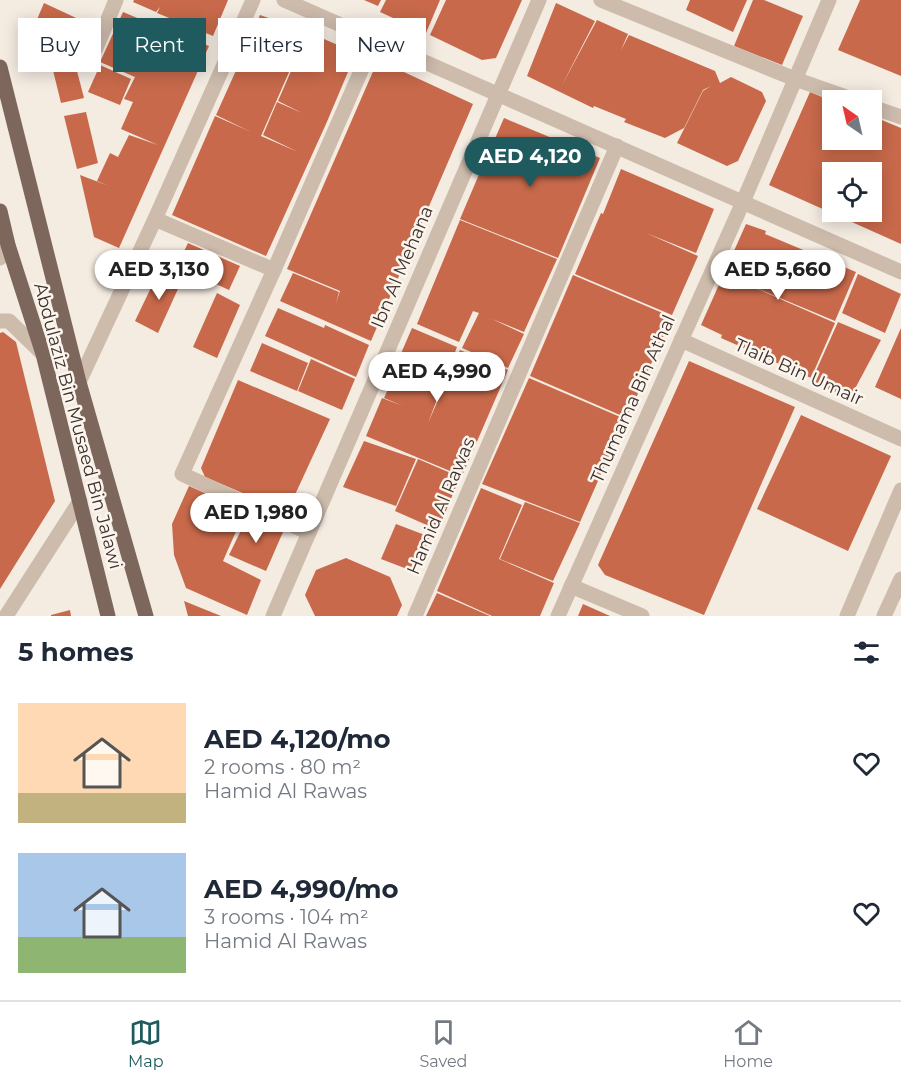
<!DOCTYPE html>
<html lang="en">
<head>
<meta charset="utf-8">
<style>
  :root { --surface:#fff; --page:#f2f2f3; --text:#1f2937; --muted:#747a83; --line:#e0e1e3; --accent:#1f5a5e }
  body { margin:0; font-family:Montserrat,sans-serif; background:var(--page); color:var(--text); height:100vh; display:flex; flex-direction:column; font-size:22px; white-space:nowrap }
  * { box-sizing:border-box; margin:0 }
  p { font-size:20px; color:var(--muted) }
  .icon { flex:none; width:33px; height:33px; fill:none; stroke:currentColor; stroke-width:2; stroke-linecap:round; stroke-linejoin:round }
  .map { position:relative; height:616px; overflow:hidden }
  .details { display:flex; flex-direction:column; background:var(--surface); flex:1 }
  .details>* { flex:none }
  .banner { position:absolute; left:18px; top:18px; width:600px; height:54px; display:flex; gap:12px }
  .needle { width:39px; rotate:326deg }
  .buttons { position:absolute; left:822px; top:90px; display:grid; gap:12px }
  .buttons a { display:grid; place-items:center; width:60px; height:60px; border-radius:0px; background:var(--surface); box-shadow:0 3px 15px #0003; font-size:30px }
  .price { position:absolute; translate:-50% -51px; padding:0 14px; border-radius:21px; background:#fff; color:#222; font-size:20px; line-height:39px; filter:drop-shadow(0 2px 3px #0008) }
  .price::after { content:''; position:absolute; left:50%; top:36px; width:18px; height:14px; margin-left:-9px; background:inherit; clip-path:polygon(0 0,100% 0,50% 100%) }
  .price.selected { background:var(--accent); color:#fff }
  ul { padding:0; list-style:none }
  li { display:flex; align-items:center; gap:18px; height:150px; padding:0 18px }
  li span { display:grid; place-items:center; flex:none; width:168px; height:120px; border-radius:0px; color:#555 }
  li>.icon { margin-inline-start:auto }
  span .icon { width:72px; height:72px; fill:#fffc; stroke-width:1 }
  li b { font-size:26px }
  h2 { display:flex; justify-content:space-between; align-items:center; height:72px; padding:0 18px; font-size:26px }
  .tag { padding:0 21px; border-radius:0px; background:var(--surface); box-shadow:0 3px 15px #0003; font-size:21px; line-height:54px }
  .tag.selected { background:var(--accent); color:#fff }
  .tabs { display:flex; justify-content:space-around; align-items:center; height:84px; border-top:2px solid var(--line); background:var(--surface); font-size:16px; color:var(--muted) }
  .tabs a { display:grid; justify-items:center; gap:3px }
  .tabs .selected { color:var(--accent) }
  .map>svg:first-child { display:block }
  .building { fill:#c8694b; fill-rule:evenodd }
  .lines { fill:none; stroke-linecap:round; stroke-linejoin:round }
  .minor { stroke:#cdbbac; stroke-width:15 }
  .tertiary { stroke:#cdbbac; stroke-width:15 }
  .primary { stroke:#7d675c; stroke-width:15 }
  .labels { text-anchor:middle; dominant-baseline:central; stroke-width:5; stroke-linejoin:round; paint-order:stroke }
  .street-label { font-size:18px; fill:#3b302b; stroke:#fbf5ee }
</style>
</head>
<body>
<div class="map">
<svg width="901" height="616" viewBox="0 0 901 616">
  <rect width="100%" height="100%" fill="#f4ebe1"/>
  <g class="building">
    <path d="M134,0H228L213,36L157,13L160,7L156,12L133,2Z"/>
    <path d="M364,0H381L378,6Z"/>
    <path d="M386,0H440L426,33L380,12Z"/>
    <path d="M446,0H522L496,58L482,60L430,35Z"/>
    <path d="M690,0H747L733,32L686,10Z"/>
    <path d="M753,0H764L803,16L782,65L734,46Z"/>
    <path d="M860,0H901V76L838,50Z"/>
    <path d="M44,3L87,23L79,44L35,24Z"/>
    <path d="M556,3L595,21L561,87L597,20L628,34L621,50L629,35L715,71L720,83L731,77L762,92L766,101L738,161L727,166L677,143L703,91L711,86L703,90L684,128L665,138L624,122L626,119L594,106L593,108L527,76Z"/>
    <path d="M123,12L166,30L156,54L168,30L209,46L119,248L94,237L80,175L109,186L97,181L110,153L118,157L129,135L158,145L121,129L133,102L124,99L135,77L100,62Z"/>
    <path d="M260,15L307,31L261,136L298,152L263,135L277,102L302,113L278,101L308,32L356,53L326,124L266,256L172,215L215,116L249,131L216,115L247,46L260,51L247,45Z"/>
    <path d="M71,48L84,98L61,103L49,54Z"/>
    <path d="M378,60L473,104L371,341L280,301L293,273L339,292L336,303L340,291L287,269Z"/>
    <path d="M100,65L131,79L120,105L88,92Z"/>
    <path d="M810,92L832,101V140H872V116L901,128V244L769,185ZM832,172H872V212H832Z"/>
    <path d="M86,112L98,163L77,169L64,116Z"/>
    <path d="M504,118L600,158L558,258L460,219L489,151L500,156L490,150Z"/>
    <path d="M621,169L714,209L696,253L646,233L698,256L672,315L575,274L601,213L603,214Z"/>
    <path d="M460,220L557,259L524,332L492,319L524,334L508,368L462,348L479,313L473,311L459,342L417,324Z"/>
    <path d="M746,224L766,231L765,234L856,272L835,321L744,283L835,323L811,378L721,338L722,335L701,325Z"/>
    <path d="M188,243L240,266L229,290L177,266Z"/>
    <path d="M160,269L182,280L158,333L135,321Z"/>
    <path d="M858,274L901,294L885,333L842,313Z"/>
    <path d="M573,275L672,317L627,418L530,376Z"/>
    <path d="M217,293L240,305L217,358L193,347Z"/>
    <path d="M278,308L324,328L325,325L369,345L356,377L265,336Z"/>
    <path d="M838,322L881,340L850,398L811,382Z"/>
    <path d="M412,328L457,347L428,423L460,350L508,370L462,476L366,436L382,398L403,406L384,398L398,367L429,380L396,365Z"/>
    <path d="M901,328V399L875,387Z"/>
    <path d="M3,332L16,342L55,501L0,589V333Z"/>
    <path d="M262,343L308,363L297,391L250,371Z"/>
    <path d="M311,359L355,379L342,410L298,391Z"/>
    <path d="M689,361L795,407L704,615L605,575L598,565Z"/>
    <path d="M529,378L625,419L580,522L482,484Z"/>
    <path d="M238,380L330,419L287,512L205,477L201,468Z"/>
    <path d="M801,415L891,456L848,551L757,509Z"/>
    <path d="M364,441L416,459L396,506L343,487Z"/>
    <path d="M418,459L460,477L438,530L395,511Z"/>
    <path d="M189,486L245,511L223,561L261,580L247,615L186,588L174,555L172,524Z"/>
    <path d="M481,488L522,505L499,559L554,583L540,616H492L437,591Z"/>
    <path d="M525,502L580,523L553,581L500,559Z"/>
    <path d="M248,516L283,532L266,571L229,555Z"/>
    <path d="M396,524L430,537L415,572L381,559Z"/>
    <path d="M346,558L390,577L402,605L397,616H315L305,595L316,570Z"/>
    <path d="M437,593L490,616H426Z"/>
    <path d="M184,601L221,616H188Z"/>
    <path d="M583,604L610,616H578Z"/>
    <path d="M70,610L71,616H51V615Z"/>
  </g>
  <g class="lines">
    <g class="minor">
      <path d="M284,0L901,272"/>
      <path d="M601,0L795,79L855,100"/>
      <path d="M96,48L116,0"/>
      <path d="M872,107L901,117"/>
      <path d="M155,219L274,270"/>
      <path d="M0,258L8,245"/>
      <path d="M0,321H9L43,354"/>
      <path d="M681,340L901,439"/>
      <path d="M79,382L155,219L253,0"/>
      <path d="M309,533L182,474L274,270L375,39"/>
      <path d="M571,586L642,616"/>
      <path d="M6,616L80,501"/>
      <path d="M273,616L539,0"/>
      <path d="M415,616L617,146"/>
      <path d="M558,616L743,202L829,0"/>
    </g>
    <g class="tertiary">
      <path d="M847,616L901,490"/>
      <path d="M884,616L901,579"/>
    </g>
    <g class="primary">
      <path d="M0,67L79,382L146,616"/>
      <path d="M0,211L8,245L43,354L108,616"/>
    </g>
  </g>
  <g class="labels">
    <g class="street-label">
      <text transform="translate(402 267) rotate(-67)">Ibn Al Mehana</text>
      <text transform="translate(799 372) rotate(24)">Tlaib Bin Umair</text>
      <text transform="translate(633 399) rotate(-66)">Thumama Bin Athal</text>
      <text transform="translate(78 426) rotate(75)">Abdulaziz Bin Musaed Bin Jalawi</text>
      <text transform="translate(441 506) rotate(-67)">Hamid Al Rawas</text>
    </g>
  </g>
</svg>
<div class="buttons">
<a><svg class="needle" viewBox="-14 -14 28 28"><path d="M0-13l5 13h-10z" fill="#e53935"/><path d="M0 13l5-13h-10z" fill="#747a83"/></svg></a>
<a><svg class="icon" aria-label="locate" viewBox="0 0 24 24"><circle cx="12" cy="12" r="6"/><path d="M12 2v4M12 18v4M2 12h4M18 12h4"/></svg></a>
</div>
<b class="price selected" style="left:530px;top:188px">AED 4,120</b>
<b class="price" style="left:159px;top:301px">AED 3,130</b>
<b class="price" style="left:778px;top:301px">AED 5,660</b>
<b class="price" style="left:437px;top:403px">AED 4,990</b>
<b class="price" style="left:256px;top:544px">AED 1,980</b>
<div class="banner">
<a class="tag">Buy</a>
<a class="tag selected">Rent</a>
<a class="tag">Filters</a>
<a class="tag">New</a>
</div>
</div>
<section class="details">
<h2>5 homes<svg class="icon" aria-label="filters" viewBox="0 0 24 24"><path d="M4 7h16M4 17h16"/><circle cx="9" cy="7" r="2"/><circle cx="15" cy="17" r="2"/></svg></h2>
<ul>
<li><span style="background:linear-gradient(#ffd9b3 75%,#c2b280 0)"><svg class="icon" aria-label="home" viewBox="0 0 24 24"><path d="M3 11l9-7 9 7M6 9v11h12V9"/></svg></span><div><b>AED 4,120/mo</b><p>2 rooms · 80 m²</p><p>Hamid Al Rawas</p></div><svg class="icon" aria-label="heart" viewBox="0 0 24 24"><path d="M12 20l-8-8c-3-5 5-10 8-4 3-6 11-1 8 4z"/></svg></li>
<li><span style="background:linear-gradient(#a9c7e8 70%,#8fb573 0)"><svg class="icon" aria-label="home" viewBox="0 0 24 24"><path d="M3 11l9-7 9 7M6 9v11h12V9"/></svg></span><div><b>AED 4,990/mo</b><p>3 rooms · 104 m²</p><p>Hamid Al Rawas</p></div><svg class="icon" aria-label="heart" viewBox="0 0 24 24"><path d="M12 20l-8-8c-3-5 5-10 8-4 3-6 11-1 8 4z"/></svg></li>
</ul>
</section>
<nav class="tabs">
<a class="selected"><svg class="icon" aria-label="map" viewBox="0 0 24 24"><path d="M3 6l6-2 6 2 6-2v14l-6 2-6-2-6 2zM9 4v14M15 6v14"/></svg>Map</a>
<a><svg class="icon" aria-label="saved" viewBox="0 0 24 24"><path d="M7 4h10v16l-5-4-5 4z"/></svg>Saved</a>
<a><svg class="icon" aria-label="home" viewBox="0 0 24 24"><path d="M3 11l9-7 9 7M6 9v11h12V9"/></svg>Home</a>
</nav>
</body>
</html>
